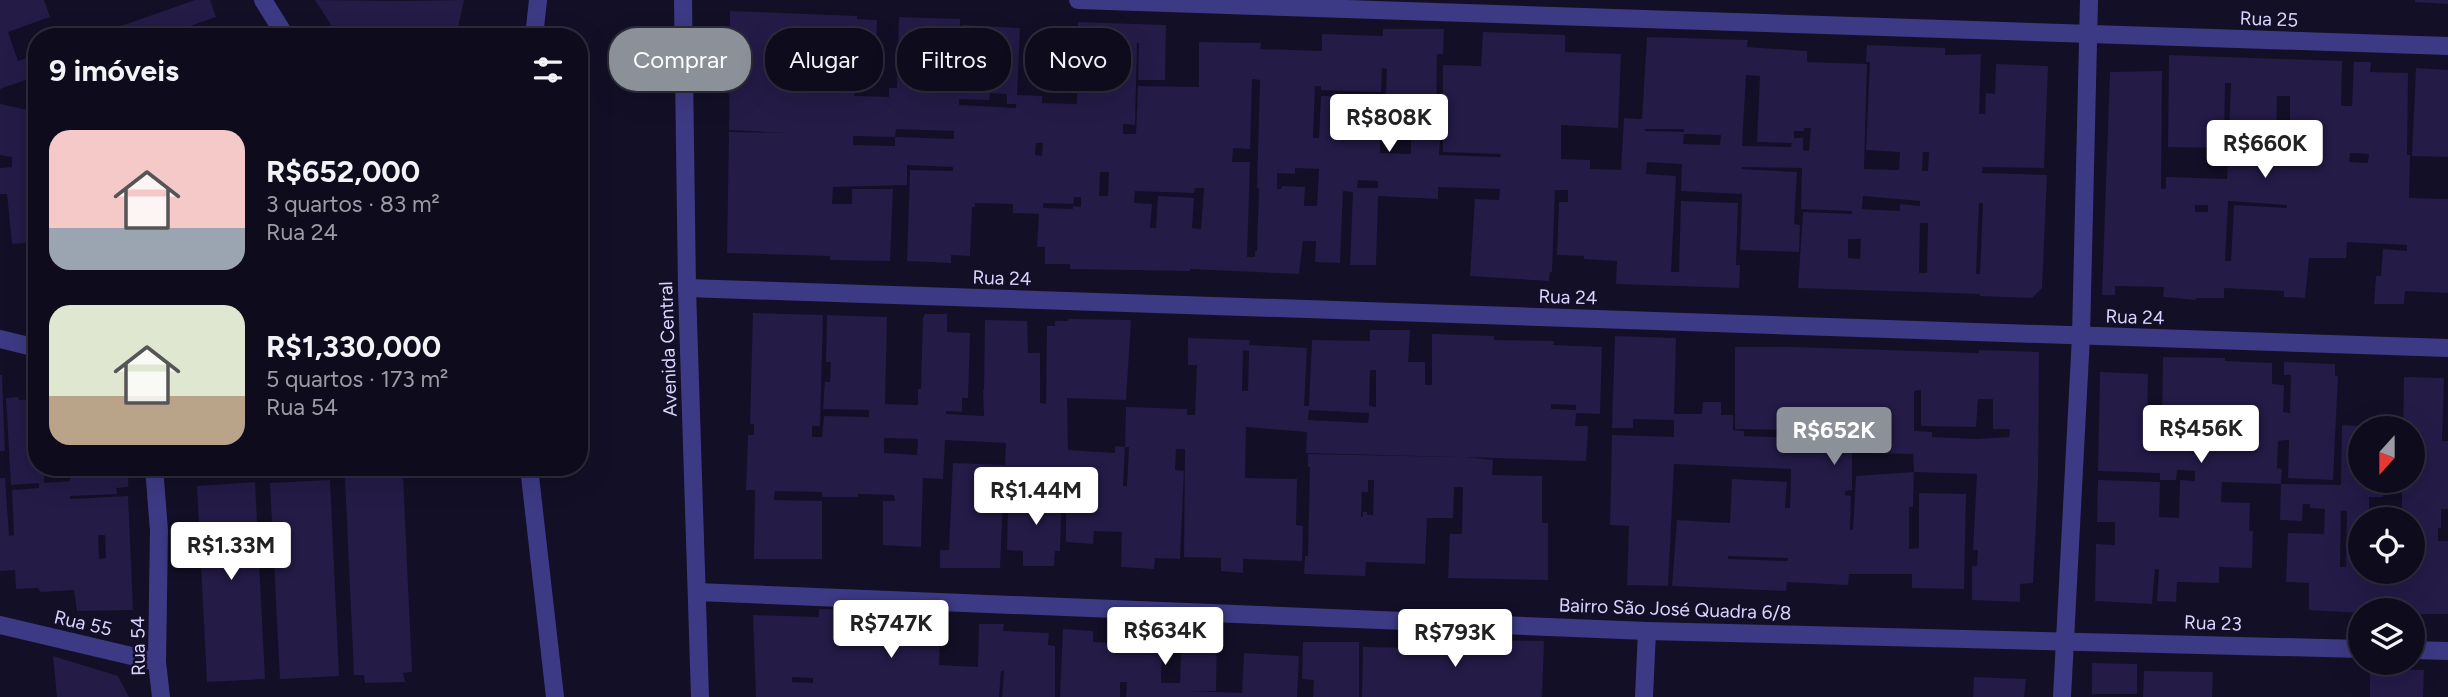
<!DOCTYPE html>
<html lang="pt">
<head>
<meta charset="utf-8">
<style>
  :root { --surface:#0e0b1c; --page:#171425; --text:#f1f3f6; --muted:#9b9ba3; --line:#2e2b3b; --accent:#8c9099 }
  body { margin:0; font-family:Figtree,sans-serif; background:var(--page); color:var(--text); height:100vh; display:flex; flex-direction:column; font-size:26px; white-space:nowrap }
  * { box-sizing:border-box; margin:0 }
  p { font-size:23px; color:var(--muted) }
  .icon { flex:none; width:38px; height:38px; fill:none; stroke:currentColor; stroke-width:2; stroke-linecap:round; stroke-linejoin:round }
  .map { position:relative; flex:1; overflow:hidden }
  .drawer { position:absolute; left:28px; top:28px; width:560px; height:448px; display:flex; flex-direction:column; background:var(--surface); border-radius:28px; box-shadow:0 7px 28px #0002,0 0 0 2px var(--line) }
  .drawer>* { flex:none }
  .hud { position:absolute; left:609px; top:28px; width:665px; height:63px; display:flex; gap:14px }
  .needle { width:46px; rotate:201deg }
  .fabs { position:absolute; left:2348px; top:416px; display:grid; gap:14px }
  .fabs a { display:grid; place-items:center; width:77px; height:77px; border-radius:50%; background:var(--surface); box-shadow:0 7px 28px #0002,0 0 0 2px var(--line); font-size:35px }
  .price { position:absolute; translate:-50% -60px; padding:0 16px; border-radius:7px; background:#fff; color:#222; font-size:23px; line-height:46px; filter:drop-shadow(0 2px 4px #0008) }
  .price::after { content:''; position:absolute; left:50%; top:42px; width:21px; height:16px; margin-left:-10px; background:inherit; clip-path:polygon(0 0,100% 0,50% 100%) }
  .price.selected { background:var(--accent); color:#fff }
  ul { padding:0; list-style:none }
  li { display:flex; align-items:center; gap:21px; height:175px; padding:0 21px }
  li span { display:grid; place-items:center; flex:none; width:196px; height:140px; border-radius:21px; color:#555 }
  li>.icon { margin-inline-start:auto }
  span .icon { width:84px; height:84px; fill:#fffc; stroke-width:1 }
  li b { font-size:30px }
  h2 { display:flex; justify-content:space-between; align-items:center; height:84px; padding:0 21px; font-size:30px }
  .tag { padding:0 24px; border-radius:28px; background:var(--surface); box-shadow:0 7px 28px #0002,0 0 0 2px var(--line); font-size:24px; line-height:63px }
  .tag.selected { background:var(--accent); color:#fff }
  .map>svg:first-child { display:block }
  .building { fill:#241b47; fill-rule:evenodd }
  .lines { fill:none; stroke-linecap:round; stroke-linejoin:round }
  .minor { stroke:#3d3a85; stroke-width:18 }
  .tertiary { stroke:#3d3a85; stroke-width:18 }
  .labels { text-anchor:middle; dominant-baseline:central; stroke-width:5; stroke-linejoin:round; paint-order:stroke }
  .street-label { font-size:19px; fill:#d9d4ff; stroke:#130f26 }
</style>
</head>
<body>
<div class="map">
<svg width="2448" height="697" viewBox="0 0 2448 697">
  <rect width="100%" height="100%" fill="#130f26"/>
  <g class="building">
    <path d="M0,0H44L50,17L8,32L18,61L37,55V76L0,89Z"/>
    <path d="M195,0H210L216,17L170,33L172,37H90Z"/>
    <path d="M315,0L403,1L464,0L456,37H396L395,32L333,28Z"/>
    <path d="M2415,0H2448V4L2415,2Z"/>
    <path d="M730,11L857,16V19L877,20L876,80L835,78V84L855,85L854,96L889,97V88H897L899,17L960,19V29L962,30L963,25L1020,28L1017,95L1042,96V103L1077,104L1078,22L1166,25L1165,80H1138L1139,43H1137L1135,125L1123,124V134H1136L1138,86L1199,87V42L1261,43L1260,49L1322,51V34L1383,36V29H1444L1443,54H1437L1436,137H1440L1439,155L1500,157L1501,154L1443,152V65L1481,66L1483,32L1565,35V52L1621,54L1618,128L1561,125V159L1590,160V169L1621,170L1624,118L1642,119L1647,37L1748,40L1747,47L1807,51V62L1867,64L1864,169L1899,170L1900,152L1866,150L1870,62H1866L1867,45L1945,48V55L1981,54L1979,114H1985L1986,93L1995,94L1996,64L2048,66L2044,168L1983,167L1982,173L2047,175L2042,288L2032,298L1980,296V294L1798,288L1803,212L1852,214V211L1801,209L1802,168L1742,167V169L1797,172L1794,224L1800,225L1799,252L1740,250L1742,194L1681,191L1682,164L1647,162L1646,174L1676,176L1671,272H1679L1681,201L1738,203L1736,265H1740L1739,288L1616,284L1617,261L1584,259V256L1557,255L1559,202H1568V190H1555L1552,272H1550L1549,281L1470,276L1475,199L1499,200L1500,189L1438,187V199L1378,196L1376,265H1350L1353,192L1343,191L1340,263L1315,262L1316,241H1303L1299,274L1190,269V271L1070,269V264H1045V247H1037L1039,214L1013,213V204L975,203V207H972L970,256L951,255V263L907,261L910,170L953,171V167L907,165V185L833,187L832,204H852V189H893L890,261L830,260V256L727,253L729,132L788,133L729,130ZM1382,68L1387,69L1384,137L1411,138V154L1380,153L1381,97L1321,96L1319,138H1313L1315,86H1321V90L1381,92ZM1746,75L1760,76L1757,142L1792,143L1791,147L1742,146ZM1252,79L1260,80L1257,188H1259L1257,251H1255V257H1247L1250,162H1232L1233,148L1250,149ZM990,93L1007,94V104H1016V108L959,105V99L989,100ZM1804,128H1811L1809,151L1803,150V138H1794V131H1804ZM896,129L954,131V139L895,137ZM1645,129H1684V132L1645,131ZM1684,134L1721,135L1720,145L1683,144ZM853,136L895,137V146L853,145ZM1036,143H1043L1042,156L1035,155ZM1923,152H1929L1928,171H1922ZM1295,168L1319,169L1317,206H1304L1305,187L1282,186V189H1277V173L1295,174ZM1100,172H1109L1108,196H1099ZM1358,180L1378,181V188H1357ZM1195,188H1204L1201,229L1192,228L1194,198L1158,196L1156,228H1150L1152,204L1134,203L1135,191L1194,193ZM1863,196L1920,201V206L1900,204V211L1862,209ZM1074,197H1081V207L1073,206V209L1043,208V203L1073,204ZM1979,203H1983L1980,274H1976ZM1920,223H1928L1927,273H1919ZM1848,239H1861L1860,259L1848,258Z"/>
    <path d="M221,28L224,36L232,33L233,37H197Z"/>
    <path d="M2169,55L2342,61L2341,106H2352L2354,62H2371L2370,72L2408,73L2407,155H2410L2409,198L2448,199V293L2405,291L2404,304H2374L2376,276H2381L2383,249L2407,251V245L2347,242L2346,258H2309L2305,298L2284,297V291L2224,288V298H2196V300L2163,297L2164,287L2115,286V295H2102L2110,72L2162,71L2161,189H2166V177L2227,179L2231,83H2225L2224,148L2168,147ZM2277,96H2290V166L2257,164V148L2276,149ZM2350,153L2369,154L2368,163L2349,162ZM2228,201L2287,205V208L2234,205L2231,261H2225ZM2195,205H2208V212H2195Z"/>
    <path d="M2416,68L2448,70V157L2412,156Z"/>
    <path d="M0,104L37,112V242L12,244L7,194H0V168L12,167V157L0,155Z"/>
    <path d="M753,313L823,315L820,426H812V437H822L824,416L869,417V410L823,409L825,382H830L831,362H826L827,315L887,317L885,404L918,405V389H921L923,318L925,314H947V332L970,333L968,398H962V412L946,411V414L984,416L983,389L984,390L985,320L1027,321L1028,353H1040V403L1046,404L1047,326H1055V321H1068L1069,319L1131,320L1126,400L1067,398L1068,450L1115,453V446L1125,447L1126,407L1187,409V415H1195L1197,365H1188V338L1250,340L1249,345L1307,348L1304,406H1309L1312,340L1370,341V330H1410L1408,362H1425V385H1432V334L1494,336V340L1554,341L1553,345L1602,347L1600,414L1576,413L1575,426H1588L1586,461L1466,457L1493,460L1492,475L1542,476V523H1548V580L1448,578L1450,534H1462L1463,487H1454L1453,518H1427L1425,564L1366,562L1365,576L1304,574L1305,556H1308L1310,467H1308V454L1455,457L1306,453L1307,432L1246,427L1245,478L1297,479L1296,525L1303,526L1302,561L1243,559V573L1221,571V558L1184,557L1185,449H1176L1175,470L1184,471L1180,559L1155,558L1154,569L1121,567L1122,532L1094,531L1093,544L1066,542V508L1092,509V506L1067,505V481L1004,479L1000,568H940V550H949L953,463L1005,465L1006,443L945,440L943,479L923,478L921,547L883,545V501H895L894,495L858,494V497H822V492L775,491L774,500L822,501V559H754L755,490H746L748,435H754V424H750ZM1243,350L1249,351L1248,391H1242ZM1370,370H1376V407L1369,406ZM1551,404L1576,405V410L1551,409ZM1309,410L1369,413L1368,423L1308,420ZM884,438L918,439L917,455L884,453ZM1125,447H1129L1127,486H1123ZM1368,480H1374L1373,515H1367V512H1363V517H1361L1362,490L1363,492H1368Z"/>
    <path d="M1615,336L1676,338L1674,414H1702L1703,402H1721V415H1733V430L1744,431V436L1792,438V444H1804V439L1792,438L1793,430L1735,429V347H1795L1979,353V350L2039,352L2038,478L2033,583L2020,584V602L1972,600V566H1977L1978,550H1973L1977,474L1914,472L1913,454L1852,453V490L1845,491V495L1851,496L1850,530H1853L1856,476L1914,472L1913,507H1909V549L1919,548V493L1966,494L1964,589L1912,588V574H1849L1848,585L1787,582L1786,591L1672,586L1677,520L1730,523L1732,479L1787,482L1785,508H1790L1791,469L1674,464L1668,586L1627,585L1629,526L1610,525L1612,435L1674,437V420L1633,419V428H1612ZM1921,390V426L1976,427L1978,399H1993V429H2010L2009,437L1976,439L1932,437V432L1914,431V391ZM1728,556L1788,558L1787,561L1728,559Z"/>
    <path d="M2163,357L2225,358V361L2272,363V384L2284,385L2283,412L2290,413L2291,375H2284V362L2335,364V376H2338L2333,480L2288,478L2289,440L2278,441L2277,468L2282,469L2281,484L2222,482L2221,502L2250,503L2249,531H2253L2252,568L2219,567V583L2177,582L2176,602L2157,601L2159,570L2155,569L2152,604L2095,601L2096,544L2115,545V522H2097L2098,480L2160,482L2159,517L2179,518L2180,480L2195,481V471L2177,470L2176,480H2160V473L2098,471L2100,372L2148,374L2147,416L2162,417Z"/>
    <path d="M0,375H2L5,451H0Z"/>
    <path d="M2404,377L2444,378L2442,441H2448V509H2441V528H2438V541H2448V614H2413V611H2361V613L2309,610V583L2286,582L2288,533L2324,534L2325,509L2310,508V504H2303L2302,521L2280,520L2281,484L2341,485L2342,425L2373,427V429H2361V481H2413V429H2403ZM2383,487L2402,488V513H2394V520H2413V572H2361V520H2369V497H2383ZM2341,511H2347L2346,567H2340Z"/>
    <path d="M18,397L19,400L37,399V467H44V483L70,481L69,467H129L128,487L116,488L117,494L70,496V499L128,496L133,610L77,611L74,590L41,592L38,588L16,589L15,570L0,571V478H5L9,536L14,535L12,490L39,488V483L11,485L6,398ZM98,535H105L106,558L99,559Z"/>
    <path d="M403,476L412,672L403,673L405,682L365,683L364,675H354L345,478Z"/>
    <path d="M330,480L339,676L280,679L270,483Z"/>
    <path d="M255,482L265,679L207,682L197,486Z"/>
    <path d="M1019,491L1062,492L1060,551H1055L1054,566H1023V551L1007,550L1008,507H1019Z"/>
    <path d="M819,609L879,610L878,632L940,634L939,665L978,667L979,624H1004L1003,631L1049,633L1048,645L1055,646V697H1002L1004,671H1001L999,697H756L753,615L819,617ZM792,677L813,678V683L792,682Z"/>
    <path d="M1121,627L1162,629L1161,683H1180L1182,629L1217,631L1216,691H1190L1242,693L1244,653L1299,656L1297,697H1126L1127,682H1120V697H1060L1063,629L1093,631V642L1121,643Z"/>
    <path d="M1424,635L1484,637L1485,640L1544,641L1542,697H1362L1363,647L1424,648Z"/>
    <path d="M1303,642H1359V697H1313L1314,680L1302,679Z"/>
    <path d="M53,656L118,676L129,697H57Z"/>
    <path d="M2092,663L2137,664V694H2092Z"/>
    <path d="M2370,669L2424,670L2423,697H2370Z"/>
    <path d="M2144,671L2213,672L2212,697H2143Z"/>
    <path d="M1974,677L2026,679L2024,697H1973Z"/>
  </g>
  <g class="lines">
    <g class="minor">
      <path d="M263,0L286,37"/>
      <path d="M1078,0L2448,46"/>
      <path d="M687,288L2448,348"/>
      <path d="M0,339L37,348"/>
      <path d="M154,467L159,531L157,662L161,697"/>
      <path d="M697,592L1647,631L2361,649"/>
      <path d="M0,625L157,662"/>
      <path d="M2413,650L2448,651"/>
      <path d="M1644,697L1647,631"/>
      <path d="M2062,697L2081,336L2089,0"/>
    </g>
    <g class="tertiary">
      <path d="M683,0L687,288L700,697"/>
      <path d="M534,37L538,0"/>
      <path d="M529,467L555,697"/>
    </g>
  </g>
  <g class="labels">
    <g class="street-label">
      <text transform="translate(2269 19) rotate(2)">Rua 25</text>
      <text transform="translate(1002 278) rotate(2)">Rua 24</text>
      <text transform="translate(1568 297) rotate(2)">Rua 24</text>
      <text transform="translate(2135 317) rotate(2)">Rua 24</text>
      <text transform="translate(668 349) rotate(-92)">Avenida Central</text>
      <text transform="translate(1675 609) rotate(2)">Bairro São José Quadra 6/8</text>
      <text transform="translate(83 623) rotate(13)">Rua 55</text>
      <text transform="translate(2213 623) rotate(2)">Rua 23</text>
      <text transform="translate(138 646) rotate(-91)">Rua 54</text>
    </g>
  </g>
</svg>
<div class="fabs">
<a><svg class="needle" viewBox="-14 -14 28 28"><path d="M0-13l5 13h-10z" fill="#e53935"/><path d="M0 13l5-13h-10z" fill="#9b9ba3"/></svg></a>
<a><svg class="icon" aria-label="locate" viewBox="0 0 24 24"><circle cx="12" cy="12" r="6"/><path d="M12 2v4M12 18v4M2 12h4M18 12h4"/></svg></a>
<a><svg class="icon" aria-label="layers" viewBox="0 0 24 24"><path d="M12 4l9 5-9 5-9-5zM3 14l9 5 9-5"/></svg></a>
</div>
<b class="price" style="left:1389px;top:154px">R$808K</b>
<b class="price" style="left:2265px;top:180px">R$660K</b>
<b class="price" style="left:2201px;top:465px">R$456K</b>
<b class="price selected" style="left:1834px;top:467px">R$652K</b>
<b class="price" style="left:1036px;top:527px">R$1.44M</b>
<b class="price" style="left:231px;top:582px">R$1.33M</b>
<b class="price" style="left:891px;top:660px">R$747K</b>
<b class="price" style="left:1165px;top:667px">R$634K</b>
<b class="price" style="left:1455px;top:669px">R$793K</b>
<div class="hud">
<a class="tag selected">Comprar</a>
<a class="tag">Alugar</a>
<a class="tag">Filtros</a>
<a class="tag">Novo</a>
</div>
<section class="drawer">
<h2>9 imóveis<svg class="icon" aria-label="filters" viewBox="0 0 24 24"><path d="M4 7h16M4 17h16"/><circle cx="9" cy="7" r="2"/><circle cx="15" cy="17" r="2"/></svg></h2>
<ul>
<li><span style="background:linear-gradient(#f6c9c9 70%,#9aa5b1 0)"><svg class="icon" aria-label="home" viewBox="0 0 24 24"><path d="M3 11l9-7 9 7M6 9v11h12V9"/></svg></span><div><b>R$652,000</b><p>3 quartos · 83 m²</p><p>Rua 24</p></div></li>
<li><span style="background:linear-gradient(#dfe7d0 65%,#b9a48a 0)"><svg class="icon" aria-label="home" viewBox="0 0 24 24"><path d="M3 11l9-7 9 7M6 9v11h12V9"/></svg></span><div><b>R$1,330,000</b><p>5 quartos · 173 m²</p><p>Rua 54</p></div></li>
</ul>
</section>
</div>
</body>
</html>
